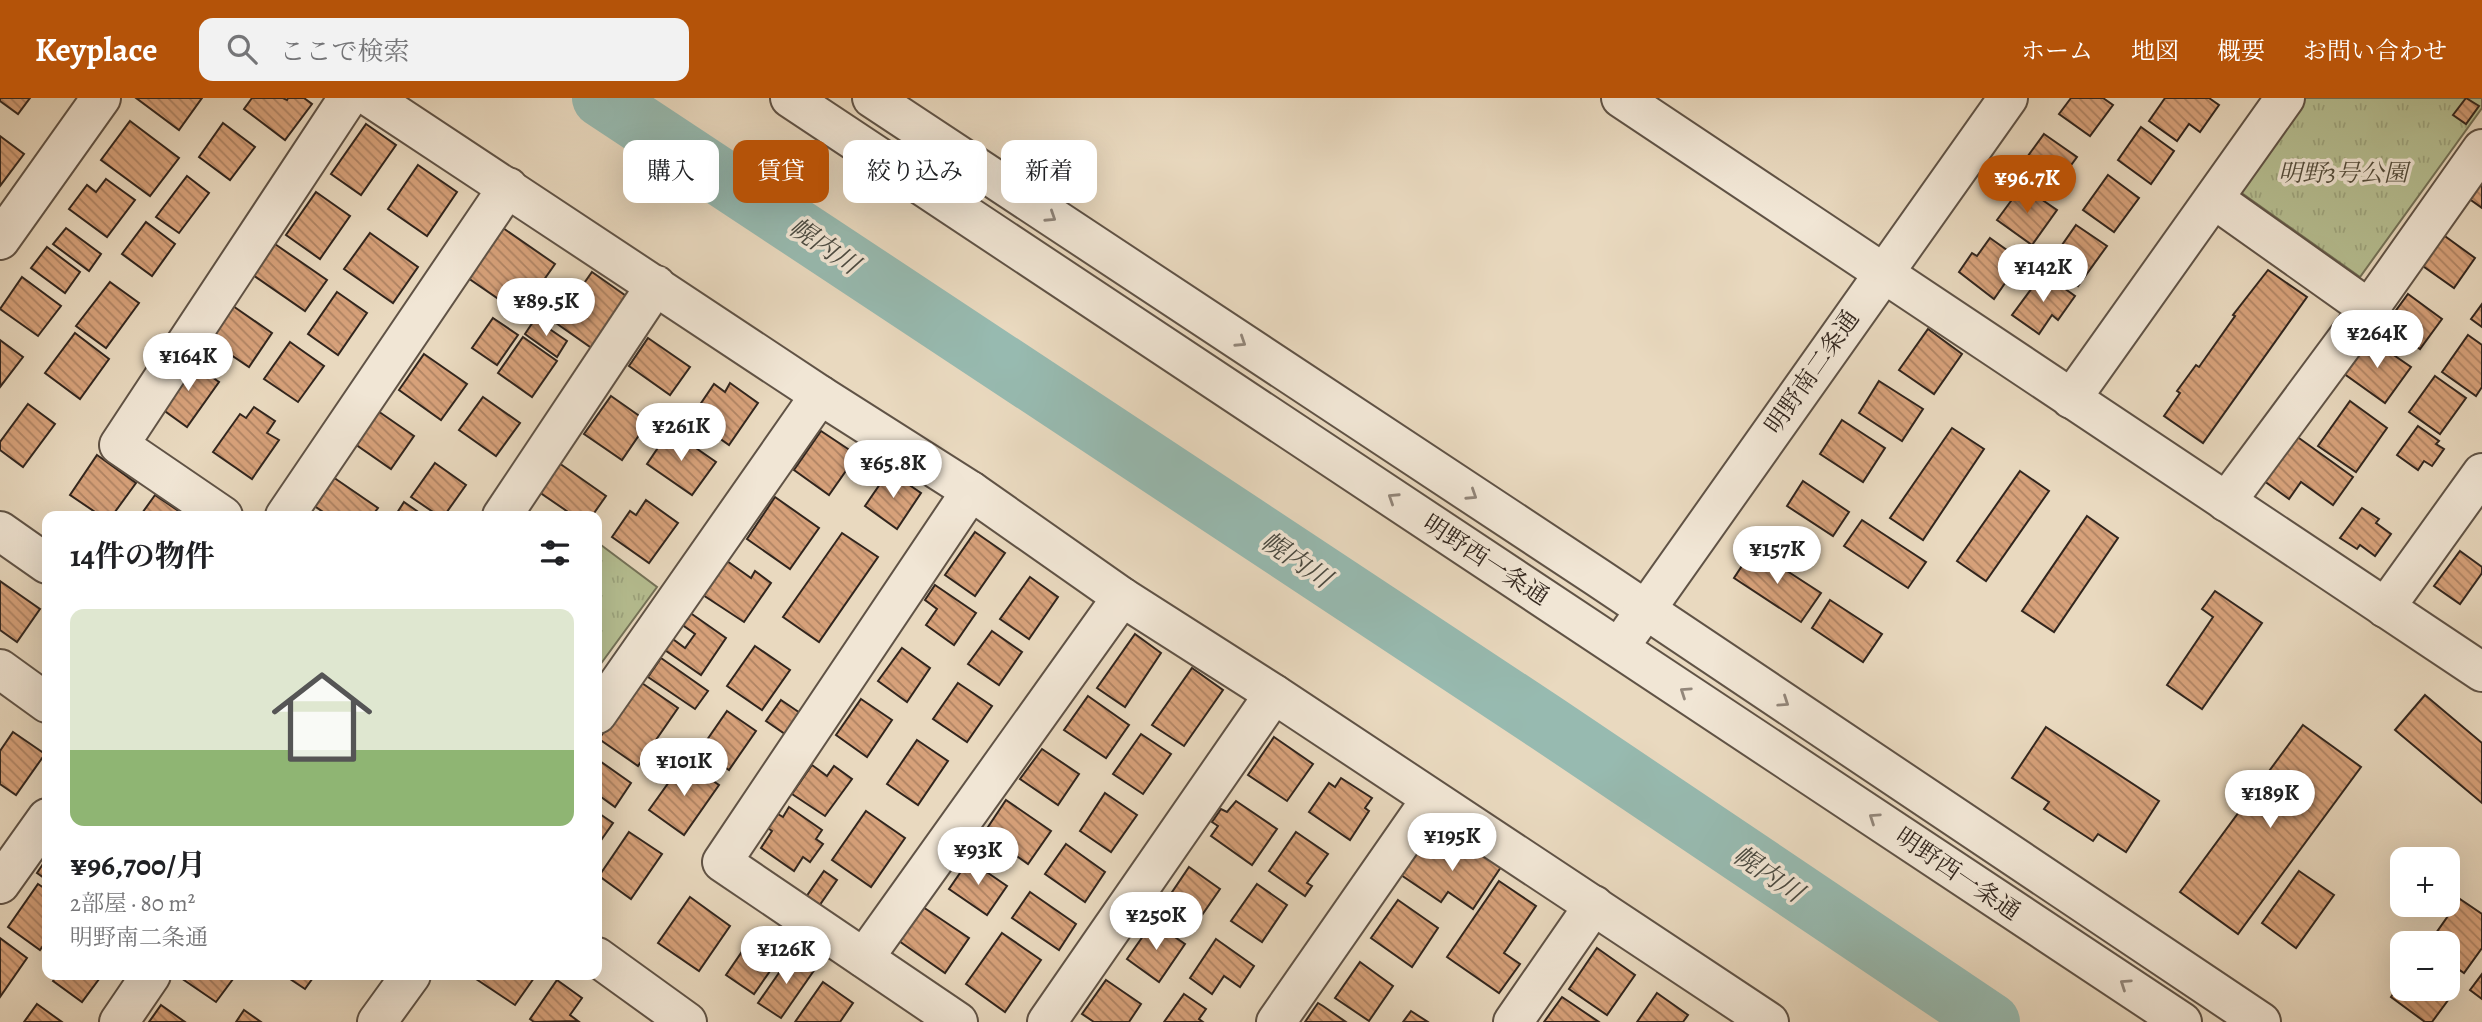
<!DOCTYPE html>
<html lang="ja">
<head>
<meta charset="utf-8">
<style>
  :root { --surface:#fff; --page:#f2f2f2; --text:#202124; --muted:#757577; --line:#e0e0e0; --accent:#b45309 }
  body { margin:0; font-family:Alegreya,"Noto Serif JP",serif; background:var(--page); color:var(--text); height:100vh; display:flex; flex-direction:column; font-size:26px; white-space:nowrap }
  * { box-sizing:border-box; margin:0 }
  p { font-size:23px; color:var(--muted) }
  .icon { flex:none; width:38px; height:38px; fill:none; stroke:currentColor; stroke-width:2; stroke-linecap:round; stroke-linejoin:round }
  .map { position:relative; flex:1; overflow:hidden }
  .sheet { position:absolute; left:42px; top:413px; width:560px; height:469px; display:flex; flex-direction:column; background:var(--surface); border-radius:14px; box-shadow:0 7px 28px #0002 }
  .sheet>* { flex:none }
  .guide { position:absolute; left:623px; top:42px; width:665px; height:63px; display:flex; gap:14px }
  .tools { position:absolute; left:2390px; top:749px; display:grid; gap:14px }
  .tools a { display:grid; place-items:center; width:70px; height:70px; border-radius:14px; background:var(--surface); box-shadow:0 7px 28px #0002; font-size:35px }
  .price { position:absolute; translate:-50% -60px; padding:0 16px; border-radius:24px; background:#fff; color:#222; font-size:23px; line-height:46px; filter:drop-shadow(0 2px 4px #0008) }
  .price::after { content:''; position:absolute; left:50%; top:42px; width:21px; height:16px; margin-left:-10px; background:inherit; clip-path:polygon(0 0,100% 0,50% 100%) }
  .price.on { background:var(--accent); color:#fff }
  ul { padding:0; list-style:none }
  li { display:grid; align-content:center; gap:14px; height:371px; padding:0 28px }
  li+li { border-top:2px solid var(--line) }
  li span { display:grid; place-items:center; height:217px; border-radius:14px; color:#555 }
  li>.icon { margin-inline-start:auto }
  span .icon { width:126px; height:126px; fill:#fffc; stroke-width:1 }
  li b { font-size:30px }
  h2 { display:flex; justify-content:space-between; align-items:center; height:84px; padding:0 28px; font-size:30px }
  .chip { padding:0 24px; border-radius:14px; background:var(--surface); box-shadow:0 7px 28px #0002; font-size:24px; line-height:63px }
  .chip.on { background:var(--accent); color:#fff }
  header { display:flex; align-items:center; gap:42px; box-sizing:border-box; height:98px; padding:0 35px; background:var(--accent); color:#fff }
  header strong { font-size:33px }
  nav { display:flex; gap:38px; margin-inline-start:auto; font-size:24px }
  .search { width:490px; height:63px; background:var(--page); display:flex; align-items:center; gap:18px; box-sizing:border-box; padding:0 24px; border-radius:14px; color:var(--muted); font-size:26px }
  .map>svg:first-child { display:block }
  .park { fill:url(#park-tufts); stroke:#747258; stroke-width:2 }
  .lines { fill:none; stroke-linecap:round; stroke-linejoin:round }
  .river { stroke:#97bab0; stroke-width:58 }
  .building { fill:url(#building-back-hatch); stroke:#32261e; stroke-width:2 }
  .minor-casing { stroke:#605346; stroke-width:42 }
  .minor { stroke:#f1e6d5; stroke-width:38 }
  .oneway { stroke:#92867a }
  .labels { text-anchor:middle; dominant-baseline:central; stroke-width:7; stroke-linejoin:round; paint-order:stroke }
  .park-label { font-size:24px; font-style:italic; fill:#534c3b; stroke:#f1e6d5 }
  .street-label { font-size:24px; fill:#32261e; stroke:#f1e6d5 }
  .water-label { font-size:26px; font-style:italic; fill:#4b4b42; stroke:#f1e6d5 }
</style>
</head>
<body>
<header>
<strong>Keyplace</strong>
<div class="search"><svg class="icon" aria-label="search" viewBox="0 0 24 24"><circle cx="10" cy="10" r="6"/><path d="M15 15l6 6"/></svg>ここで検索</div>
<nav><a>ホーム</a><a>地図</a><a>概要</a><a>お問い合わせ</a></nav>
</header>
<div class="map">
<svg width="2482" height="924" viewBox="0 0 2482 924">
  <defs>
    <pattern id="park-tufts" width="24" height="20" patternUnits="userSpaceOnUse" patternTransform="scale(1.75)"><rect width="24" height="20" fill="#b6bf92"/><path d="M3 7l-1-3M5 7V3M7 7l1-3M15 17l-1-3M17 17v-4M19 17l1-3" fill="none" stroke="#9da47d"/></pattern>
    <pattern id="building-back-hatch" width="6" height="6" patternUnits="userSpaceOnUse" patternTransform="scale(1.75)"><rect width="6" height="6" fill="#d7a17a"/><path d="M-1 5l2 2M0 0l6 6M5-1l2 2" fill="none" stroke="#af8363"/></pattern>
  </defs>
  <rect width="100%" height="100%" fill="#e9d9bf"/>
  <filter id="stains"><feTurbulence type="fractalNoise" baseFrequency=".00286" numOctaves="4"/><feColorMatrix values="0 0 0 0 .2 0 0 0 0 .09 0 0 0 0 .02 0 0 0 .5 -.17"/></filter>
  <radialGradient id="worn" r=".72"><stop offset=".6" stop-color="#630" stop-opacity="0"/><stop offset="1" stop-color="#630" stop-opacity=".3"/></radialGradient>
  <g class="park">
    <path d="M2302,0H2482V10L2360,179L2236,91Z"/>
    <path d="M597,444L657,489L597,571Z"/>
  </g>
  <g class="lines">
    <path class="river" d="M601,0L1548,626L1991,924"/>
  </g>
  <g class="building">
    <path d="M0,0H30L18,16L0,3Z"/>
    <path d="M136,0H202L179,32Z"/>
    <path d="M252,0H283L287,2L288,0H304L312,6L285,42L244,11Z"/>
    <path d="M2071,0H2103L2113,7L2090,38L2059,16Z"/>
    <path d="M2165,0H2209L2219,7L2200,34L2189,26L2177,43L2149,23Z"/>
    <path d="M2466,0L2479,8L2466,26L2453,17Z"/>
    <path d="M130,23L179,60L150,98L101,62Z"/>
    <path d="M223,25L255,49L230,82L199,59Z"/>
    <path d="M366,26L396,47L361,97L331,76Z"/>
    <path d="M2141,29L2174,53L2151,86L2118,62Z"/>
    <path d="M2044,36L2077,59L2055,89L2022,66Z"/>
    <path d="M0,38L24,56L0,88Z"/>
    <path d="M418,67L457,94L427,138L388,111Z"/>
    <path d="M2108,77L2139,100L2114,134L2083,112Z"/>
    <path d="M187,78L209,95L179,135L156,119Z"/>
    <path d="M2482,80V110L2468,100Z"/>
    <path d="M106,81L135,102L107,139L69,111L87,87L96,94Z"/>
    <path d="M2022,88L2057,112L2032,147L1997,122Z"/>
    <path d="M316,94L350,118L320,161L286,137Z"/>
    <path d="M146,124L175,146L152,178L122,156Z"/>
    <path d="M2076,127L2107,148L2078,188L2048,167Z"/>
    <path d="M66,130L101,156L89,173L53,146Z"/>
    <path d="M503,130L555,166L520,216L468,180Z"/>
    <path d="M370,135L418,169L393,205L344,171Z"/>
    <path d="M2442,136L2475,160L2454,190L2420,166Z"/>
    <path d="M1990,140L2021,162L1994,201L1959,174L1972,155L1977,158Z"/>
    <path d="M272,144L327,182L305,213L250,175Z"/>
    <path d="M47,149L80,174L65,195L31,170Z"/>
    <path d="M2268,172L2307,199L2203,345L2164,318L2180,295L2177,293L2196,267L2199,269L2235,218L2233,217Z"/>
    <path d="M592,174L629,200L593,251L556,225Z"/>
    <path d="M2043,175L2075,198L2058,222L2052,217L2039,236L2012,217Z"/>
    <path d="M22,179L61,208L38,238L0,211Z"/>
    <path d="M110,184L139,205L106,250L76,228Z"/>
    <path d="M337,194L367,215L338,257L308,236Z"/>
    <path d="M2408,196L2442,221L2420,251L2386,226Z"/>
    <path d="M2482,206V229L2471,221Z"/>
    <path d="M233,208L272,235L249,269L209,242Z"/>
    <path d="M493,220L518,237L497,267L472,250Z"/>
    <path d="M535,221L567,243L557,259L525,236Z"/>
    <path d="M1928,231L1962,256L1934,296L1899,272Z"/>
    <path d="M75,235L109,261L80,301L45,275Z"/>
    <path d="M2468,237L2482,247V289L2476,298L2442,274Z"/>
    <path d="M523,239L557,263L532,299L498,275Z"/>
    <path d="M648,240L690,269L670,297L629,268Z"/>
    <path d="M2369,240L2411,269L2385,305L2343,275Z"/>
    <path d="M0,242L23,259L0,289Z"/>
    <path d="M290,244L324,268L298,304L264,281Z"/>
    <path d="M424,256L467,286L441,322L399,292Z"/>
    <path d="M185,260L219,284L187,329L159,309Z"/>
    <path d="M2435,278L2466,300L2440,336L2409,314Z"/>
    <path d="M1879,283L1923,311L1902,343L1859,315Z"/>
    <path d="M730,285L758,305L729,347L691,320L714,286L725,294Z"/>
    <path d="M611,298L648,324L622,362L584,336Z"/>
    <path d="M483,299L520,325L496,358L459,332Z"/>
    <path d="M2350,303L2387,330L2356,374L2318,348Z"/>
    <path d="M28,306L55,326L23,369L0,352V344Z"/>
    <path d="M254,309L275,323L267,335L279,342L252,381L213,354L240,316L246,320Z"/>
    <path d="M375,311L414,338L391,371L352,344Z"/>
    <path d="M1842,322L1885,350L1863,384L1820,356Z"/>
    <path d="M2418,328L2439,343L2436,346L2444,351L2432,368L2424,363L2418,372L2397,357Z"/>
    <path d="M1952,330L1984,351L1923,442L1890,420Z"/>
    <path d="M670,332L716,364L692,397L647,366Z"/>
    <path d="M821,333L857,357L829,397L794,372Z"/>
    <path d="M2292,335L2353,379L2333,407L2301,384L2289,401L2260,380Z"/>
    <path d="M97,357L136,385L112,418H101L70,397Z"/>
    <path d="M435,365L466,387L444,418H439L411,399Z"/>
    <path d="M559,365L606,398L592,418H574L539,394Z"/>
    <path d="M889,373L921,395L897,431L865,408Z"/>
    <path d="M2020,373L2049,393L1986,483L1957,463Z"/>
    <path d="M330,377L378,410L372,418H329L310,405Z"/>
    <path d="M1803,383L1849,414L1833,438L1787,408Z"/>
    <path d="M155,397L186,418H140Z"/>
    <path d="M775,399L819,430L790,471L747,441Z"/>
    <path d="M646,402L678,425L649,465L612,439L630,413L636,417Z"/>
    <path d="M404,404L424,418H395Z"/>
    <path d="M2362,410L2379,421L2376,425L2391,436L2375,458L2360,447L2357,451L2340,440Z"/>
    <path d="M2087,418L2118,440L2054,534L2022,513Z"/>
    <path d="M1862,422L1926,464L1908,490L1844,448Z"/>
    <path d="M975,434L1005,455L975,498L945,477Z"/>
    <path d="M842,435L878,459L819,544L783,519Z"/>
    <path d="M1753,451L1821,495L1801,524L1734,480Z"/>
    <path d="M2460,453L2482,469V475L2460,506L2434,488Z"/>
    <path d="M727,463L751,480L755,473L771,485L744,524L703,497Z"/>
    <path d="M1030,479L1058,499L1029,541L1000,521Z"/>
    <path d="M0,483L40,511L17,544L0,532Z"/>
    <path d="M935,487L976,515L954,547L926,527L937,511L925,502Z"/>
    <path d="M2215,493L2262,525L2202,611L2167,587L2213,519L2202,511Z"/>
    <path d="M1830,502L1882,536L1863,564L1812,530Z"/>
    <path d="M689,514L726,540L701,577L662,550L670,539L685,550L695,536L681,526Z"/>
    <path d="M992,533L1022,554L999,587L968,566Z"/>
    <path d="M1135,536L1161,555L1125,609L1097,590Z"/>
    <path d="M755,548L790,572L762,612L727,588Z"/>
    <path d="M902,550L930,570L907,604L878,583Z"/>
    <path d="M661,560L708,593L695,611L648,579Z"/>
    <path d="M1192,570L1223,592L1184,648L1152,627Z"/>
    <path d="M639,583L678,610L638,668L599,641Z"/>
    <path d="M958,585L992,608L967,644L933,621Z"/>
    <path d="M2425,597L2482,645V705L2395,632Z"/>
    <path d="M1088,598L1129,627L1106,660L1064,632Z"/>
    <path d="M861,601L892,622L867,659L836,637Z"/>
    <path d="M781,602L803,617L788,638L766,623Z"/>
    <path d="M727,613L756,633L729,672L700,652Z"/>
    <path d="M2303,627L2361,669L2238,836L2180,794Z"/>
    <path d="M2046,629L2159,703L2126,754L2098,736L2093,743L2044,711L2049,704L2012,680Z"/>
    <path d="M13,634L45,656L16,697L0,686V653Z"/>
    <path d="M1141,636L1171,656L1143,696L1113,676Z"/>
    <path d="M1274,639L1313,666L1287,703L1248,677Z"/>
    <path d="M917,642L948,663L918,707L887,686Z"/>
    <path d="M1042,651L1079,676L1058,707L1020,681Z"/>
    <path d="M597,661L631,685L615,709L597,696Z"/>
    <path d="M684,663L719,687L684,737L649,712Z"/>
    <path d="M812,667L827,678L834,668L852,681L825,718L792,696Z"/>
    <path d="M1341,680L1372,700L1365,710L1369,713L1350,742L1309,714L1329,685L1335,689Z"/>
    <path d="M1105,695L1137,717L1111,754L1080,733Z"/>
    <path d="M1006,702L1051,733L1028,766L984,735Z"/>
    <path d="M1236,703L1277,731L1252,767L1211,738L1218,728L1212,724L1221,711L1227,714Z"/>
    <path d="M789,709L822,732L816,741L823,746L810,764L803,759L794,773L761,750L772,733L768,730L778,716L783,719Z"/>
    <path d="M866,713L905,740L871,789L832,762Z"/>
    <path d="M597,714L613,725L597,748Z"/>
    <path d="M629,734L662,756L631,801L599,778Z"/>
    <path d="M1296,734L1328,756L1307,785L1312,788L1305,798L1269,773Z"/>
    <path d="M1426,741L1456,762L1468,746L1501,769L1473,811L1448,794L1441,804L1401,777Z"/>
    <path d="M1066,746L1105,774L1085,804L1045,776Z"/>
    <path d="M47,760V782L37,775Z"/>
    <path d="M969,762L1007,788L987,817L949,791Z"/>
    <path d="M1189,769L1220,791L1193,830L1162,809Z"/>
    <path d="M824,773L837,782L819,808L806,799Z"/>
    <path d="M2299,773L2334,797L2296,850L2262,825Z"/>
    <path d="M1499,783L1536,808L1504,855L1520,866L1499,895L1447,859Z"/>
    <path d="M38,786L47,792V842L40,852L8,829Z"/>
    <path d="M1257,786L1287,807L1262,844L1231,823Z"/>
    <path d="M1030,794L1076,826L1059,852L1012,820Z"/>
    <path d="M690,799L730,828L699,873L658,845Z"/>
    <path d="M2460,801L2482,816V850L2464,875L2448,864V845H2429Z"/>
    <path d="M1398,802L1438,830L1412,869L1371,840Z"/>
    <path d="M923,809L969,840L945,875L899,843Z"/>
    <path d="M1153,824L1185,846L1159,884L1127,861Z"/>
    <path d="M1002,835L1041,862L1005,914L966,886Z"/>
    <path d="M754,836L782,856L754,896L726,877Z"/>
    <path d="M0,840L27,860L0,899Z"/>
    <path d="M1216,841L1254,868L1240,889L1224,878L1212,896L1190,880Z"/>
    <path d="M1597,850L1635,877L1607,917L1569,891Z"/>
    <path d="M792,856L815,871L781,920L758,905Z"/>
    <path d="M1360,864L1393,888L1369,923L1335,900Z"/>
    <path d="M2482,876V901L2470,892Z"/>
    <path d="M57,877H102L82,904L53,883Z"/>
    <path d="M183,877H236L216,904L181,880Z"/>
    <path d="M284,877H315L305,891Z"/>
    <path d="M470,877H530L534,880L515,907Z"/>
    <path d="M557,882L582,900L570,917L578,923L534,924L530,921Z"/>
    <path d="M1106,882L1141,906L1129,924H1094L1082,916Z"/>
    <path d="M2403,882V891H2448V884L2457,890L2432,924H2425L2391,899Z"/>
    <path d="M823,884L853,905L840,924H795Z"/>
    <path d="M1657,895L1688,917L1683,924H1637Z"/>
    <path d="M1184,896L1206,911L1199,921L1203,924H1164Z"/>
    <path d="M1562,899L1599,924H1544Z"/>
    <path d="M1318,905L1323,908L1346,924H1305Z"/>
    <path d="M37,906L62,924H24Z"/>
    <path d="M161,907L185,924H149Z"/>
    <path d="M244,912L261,924H236Z"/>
    <path d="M1411,913L1428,924H1403Z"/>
  </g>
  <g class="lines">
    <g class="minor-casing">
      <g id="minor">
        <path d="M371,0L820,297L971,393L1122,499L1274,596L1769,924"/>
        <path d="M790,0L2182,924"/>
        <path d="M872,0L1597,479L2261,924"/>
        <path d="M1621,0L2482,574"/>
        <path d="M2214,101L2369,211"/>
        <path d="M0,142L101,0"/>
        <path d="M2071,301L2285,0"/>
        <path d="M2226,404L2369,211L2482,51"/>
        <path d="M223,418L119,347L348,0"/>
        <path d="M285,418L508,89"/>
        <path d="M502,418L656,187"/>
        <path d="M0,433L47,466"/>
        <path d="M2385,510L2482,375"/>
        <path d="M1630,534L2008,0"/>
        <path d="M0,571L47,605"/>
        <path d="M597,616L820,297"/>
        <path d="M0,786L47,720"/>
        <path d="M597,859L687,924"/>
        <path d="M864,860L1122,499"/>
        <path d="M119,924L151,877"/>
        <path d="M377,924L411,877"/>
        <path d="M958,924L722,764L971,393"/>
        <path d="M1047,924L1274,596"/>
        <path d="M1276,924L1431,701"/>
        <path d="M1513,924L1594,807"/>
      </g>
    </g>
    <use href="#minor" class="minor"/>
  </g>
  <defs><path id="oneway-chevron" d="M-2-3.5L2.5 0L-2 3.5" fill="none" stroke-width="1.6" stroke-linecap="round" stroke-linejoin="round" transform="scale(1.75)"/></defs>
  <g class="oneway">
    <use href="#oneway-chevron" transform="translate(1051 119) rotate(33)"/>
    <use href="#oneway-chevron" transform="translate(1241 244) rotate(33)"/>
    <use href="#oneway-chevron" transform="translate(1472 397) rotate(33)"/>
    <use href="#oneway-chevron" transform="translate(1393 400) rotate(-147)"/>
    <use href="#oneway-chevron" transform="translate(1685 594) rotate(-146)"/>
    <use href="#oneway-chevron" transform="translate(1784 604) rotate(34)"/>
    <use href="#oneway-chevron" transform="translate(1874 720) rotate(-146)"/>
    <use href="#oneway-chevron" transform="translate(2125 886) rotate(-146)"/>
  </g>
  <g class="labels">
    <g class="park-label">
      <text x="2343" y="75">明野3号公園</text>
    </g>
    <g class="street-label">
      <text transform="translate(1812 274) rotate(-55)">明野南二条通</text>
      <text transform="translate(1486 462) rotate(33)">明野西一条通</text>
      <text transform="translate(1958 776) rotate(34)">明野西一条通</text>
    </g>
    <g class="water-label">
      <text transform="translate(824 148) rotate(34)">幌内川</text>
      <text transform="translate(1296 462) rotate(34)">幌内川</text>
      <text transform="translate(1768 776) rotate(34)">幌内川</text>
    </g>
  </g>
  <rect width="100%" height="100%" filter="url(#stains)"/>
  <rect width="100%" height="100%" fill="url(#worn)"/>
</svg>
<div class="tools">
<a>+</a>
<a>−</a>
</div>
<b class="price on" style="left:2027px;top:117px">¥96.7K</b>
<b class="price" style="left:2043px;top:206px">¥142K</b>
<b class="price" style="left:546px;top:240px">¥89.5K</b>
<b class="price" style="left:2377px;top:272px">¥264K</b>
<b class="price" style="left:188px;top:295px">¥164K</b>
<b class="price" style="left:681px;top:365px">¥261K</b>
<b class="price" style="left:893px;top:402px">¥65.8K</b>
<b class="price" style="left:1777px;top:488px">¥157K</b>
<b class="price" style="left:684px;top:700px">¥101K</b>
<b class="price" style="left:2270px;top:732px">¥189K</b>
<b class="price" style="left:1452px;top:775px">¥195K</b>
<b class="price" style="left:978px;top:789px">¥93K</b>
<b class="price" style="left:1156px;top:854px">¥250K</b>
<b class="price" style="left:786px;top:888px">¥126K</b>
<div class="guide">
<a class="chip">購入</a>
<a class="chip on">賃貸</a>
<a class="chip">絞り込み</a>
<a class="chip">新着</a>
</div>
<section class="sheet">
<h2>14件の物件<svg class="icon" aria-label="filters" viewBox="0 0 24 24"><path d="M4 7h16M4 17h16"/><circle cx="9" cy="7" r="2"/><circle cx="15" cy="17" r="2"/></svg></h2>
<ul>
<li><span style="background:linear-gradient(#dfe7d0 65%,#8fb573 0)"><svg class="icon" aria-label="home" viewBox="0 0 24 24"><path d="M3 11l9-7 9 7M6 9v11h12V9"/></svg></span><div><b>¥96,700/月</b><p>2部屋 · 80 m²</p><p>明野南二条通</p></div></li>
</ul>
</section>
</div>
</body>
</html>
